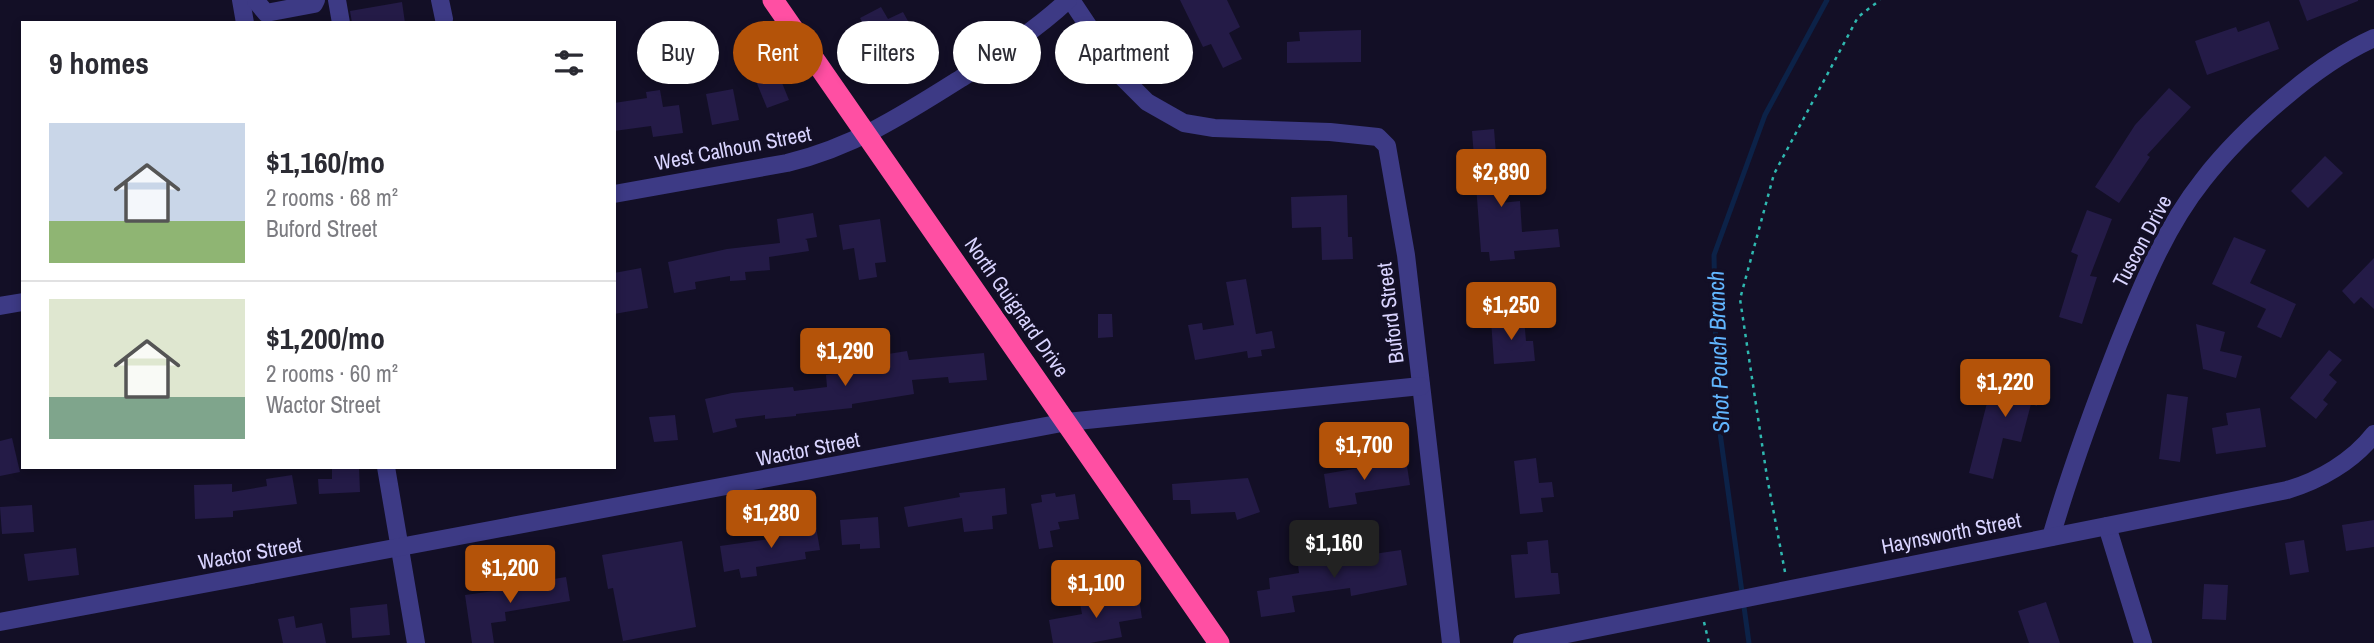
<!DOCTYPE html>
<html lang="en">
<head>
<meta charset="utf-8">
<style>
  :root { --surface:#fff; --page:#f2f2f3; --text:#2b2b33; --muted:#7c7c81; --line:#e1e1e2; --accent:#b45309 }
  body { margin:0; font-family:"Archivo Narrow",sans-serif; background:var(--page); color:var(--text); height:100vh; display:flex; flex-direction:column; font-size:26px; white-space:nowrap }
  * { box-sizing:border-box; margin:0 }
  p { font-size:23px; color:var(--muted) }
  .icon { flex:none; width:38px; height:38px; fill:none; stroke:currentColor; stroke-width:2; stroke-linecap:round; stroke-linejoin:round }
  .map { position:relative; flex:1; overflow:hidden }
  .sheet { position:absolute; left:21px; top:21px; width:595px; height:448px; display:flex; flex-direction:column; background:var(--surface); border-radius:0px; box-shadow:0 4px 10px #0003 }
  .sheet>* { flex:none }
  .top-card { position:absolute; left:637px; top:21px; width:665px; height:63px; display:flex; gap:14px }
  .price { position:absolute; translate:-50% -60px; padding:0 16px; border-radius:7px; background:var(--accent); color:#fff; font-size:23px; line-height:46px; filter:drop-shadow(0 2px 4px #0008) }
  .price::after { content:''; position:absolute; left:50%; top:42px; width:21px; height:16px; margin-left:-10px; background:inherit; clip-path:polygon(0 0,100% 0,50% 100%) }
  .price.selected { background:#222; color:#fff }
  ul { padding:0; list-style:none }
  li { display:flex; align-items:center; gap:21px; height:175px; padding:0 28px }
  li+li { border-top:2px solid var(--line) }
  li span { display:grid; place-items:center; flex:none; width:196px; height:140px; border-radius:0px; color:#555 }
  li>.icon { margin-inline-start:auto }
  span .icon { width:84px; height:84px; fill:#fffc; stroke-width:1 }
  li b { font-size:30px }
  h2 { display:flex; justify-content:space-between; align-items:center; height:84px; padding:0 28px; font-size:30px }
  .chip { padding:0 24px; border-radius:32px; background:var(--surface); box-shadow:0 4px 10px #0003; font-size:24px; line-height:63px }
  .chip.selected { background:var(--accent); color:#fff }
  .map>svg:first-child { display:block }
  .lines { fill:none; stroke-linecap:round; stroke-linejoin:round }
  .stream { stroke:#0c2248; stroke-width:5 }
  .building { fill:#241b47 }
  .path { stroke:#2fb8b0; stroke-width:2.5; stroke-dasharray:3.5 5; stroke-linecap:butt }
  .minor { stroke:#3d3a85; stroke-width:18 }
  .highway { stroke:#ff4fa3; stroke-width:21 }
  .labels { text-anchor:middle; dominant-baseline:central; stroke-width:7; stroke-linejoin:round; paint-order:stroke }
  .street-label { font-size:21px; fill:#d9d4ff; stroke:#130f26 }
  .water-label { font-size:23px; font-style:italic; fill:#62b6ff; stroke:#130f26 }
</style>
</head>
<body>
<div class="map">
<svg width="2374" height="643" viewBox="0 0 2374 643">
  <rect width="100%" height="100%" fill="#130f26"/>
  <g class="lines">
    <path class="stream" d="M1749,643L1717,411L1714,255L1765,115L1827,0"/>
  </g>
  <g class="building">
    <path d="M1180,0H1227L1240,27L1229,33L1242,59L1223,68L1211,44L1203,47Z"/>
    <path d="M2299,0H2358V1L2307,21Z"/>
    <path d="M402,2L405,23H352L350,11Z"/>
    <path d="M881,7L888,19L903,12L914,32L877,51L860,18Z"/>
    <path d="M2269,21L2279,49L2207,75L2195,41L2236,27L2238,32Z"/>
    <path d="M1361,30V62L1287,63V42L1300,41L1299,32Z"/>
    <path d="M767,46L789,100L767,108L745,54Z"/>
    <path d="M2169,88L2191,107L2147,155L2150,157L2119,203L2095,187L2135,125Z"/>
    <path d="M733,89L739,120L712,125L706,94Z"/>
    <path d="M660,90L663,107L679,105L683,133L653,137L651,126L614,131V103L647,98L646,92Z"/>
    <path d="M1494,129L1500,203L1520,201L1522,232L1558,229L1560,247L1514,251L1515,259L1490,261L1489,252H1481L1472,131Z"/>
    <path d="M2325,156L2343,173L2308,208L2291,191Z"/>
    <path d="M1347,195L1348,237H1352L1353,259L1322,260L1321,227L1292,228L1291,197Z"/>
    <path d="M2087,210L2112,219L2090,276L2097,277L2082,324L2059,317L2078,255L2071,252Z"/>
    <path d="M813,213L817,237L805,239L807,240L809,251L769,257L770,270L745,272L746,280L730,281V276L695,282L696,289L674,293L668,262L727,249L780,243L777,219Z"/>
    <path d="M880,219L886,262L875,263L877,277L859,280L854,248L843,250L839,225Z"/>
    <path d="M2234,237L2266,250L2250,283L2296,304L2281,338L2257,327L2266,309L2212,284Z"/>
    <path d="M2374,258V309L2361,297L2354,304L2342,291Z"/>
    <path d="M641,268L648,308L614,314V273Z"/>
    <path d="M1246,279L1256,334L1272,331L1275,348L1261,350L1262,356L1248,358L1247,351L1195,360L1188,325L1202,323L1203,330L1234,325L1226,282Z"/>
    <path d="M1098,314H1112L1113,337L1098,338Z"/>
    <path d="M1524,318L1526,341H1533L1535,361L1494,364L1491,320Z"/>
    <path d="M2196,324L2225,332L2220,351L2242,356L2236,378L2203,369Z"/>
    <path d="M2329,350L2342,360L2329,375L2337,382L2323,400L2328,404L2316,419L2290,398Z"/>
    <path d="M907,351L909,360L984,353L987,380L949,383L948,377L912,380L914,394L852,404V408L796,414V416L765,419V415L735,419L737,427L713,433L705,399L732,393L793,387L794,391L827,387L826,375L871,370L869,357Z"/>
    <path d="M2011,361L2034,367L2029,387L2040,390L2037,406L2031,404L2021,442L2003,438L1993,479L1969,473L1988,399L2001,402Z"/>
    <path d="M2167,394L2188,397L2180,462L2159,459Z"/>
    <path d="M2260,408L2266,447L2216,454L2212,428L2228,425L2226,413Z"/>
    <path d="M675,415L678,440L654,442L649,417Z"/>
    <path d="M12,438L20,472L0,476V441Z"/>
    <path d="M1536,458L1539,483L1552,482L1554,497L1541,498L1543,512L1520,514L1514,461Z"/>
    <path d="M1406,460L1410,485L1355,493L1357,504L1329,508L1324,474Z"/>
    <path d="M332,467H359L360,492L319,494L318,479H332Z"/>
    <path d="M292,475L297,504L233,511V517L195,519L194,485L232,484V492L267,486L266,479Z"/>
    <path d="M1248,478L1260,512L1237,520L1235,512L1191,514L1190,500H1173L1172,484Z"/>
    <path d="M1005,488L1007,514L992,516L993,529L964,532L962,518L908,527L904,507L960,497L959,493Z"/>
    <path d="M1055,493L1056,497L1075,494L1079,519L1058,522L1060,529L1050,531L1053,547L1039,549L1031,504L1042,502L1041,495Z"/>
    <path d="M32,505L34,532L2,534L0,507Z"/>
    <path d="M878,517L880,548L860,549V544L842,545L840,520Z"/>
    <path d="M2374,520V547L2346,551L2342,525Z"/>
    <path d="M815,521L820,550L805,552L806,559L756,567L757,576L741,578L739,569L724,572L720,546L770,539V535L797,530L796,524Z"/>
    <path d="M1548,540L1551,573H1558L1560,594L1515,598L1511,555L1528,554L1527,542Z"/>
    <path d="M2304,540L2309,572L2290,575L2285,543Z"/>
    <path d="M682,541L696,627L623,641L613,588L608,589L602,555Z"/>
    <path d="M76,548L79,575L28,581L24,554Z"/>
    <path d="M1401,550L1407,585L1351,596L1350,588L1292,596L1295,612L1261,617L1257,591L1270,589L1269,578L1299,573L1298,565Z"/>
    <path d="M566,577L570,601L505,612L506,621L491,623L494,643H472L465,595L523,587V584Z"/>
    <path d="M2204,584L2228,585L2226,620L2202,619Z"/>
    <path d="M1138,593L1142,618L1119,622L1122,637L1090,643H1053L1049,620L1082,614L1079,598L1100,594L1101,600Z"/>
    <path d="M2046,602L2060,643H2029L2018,611Z"/>
    <path d="M387,604L390,635L352,638L350,608Z"/>
    <path d="M294,616L296,628L322,623L326,643H283L278,619Z"/>
  </g>
  <g class="lines">
    <g class="path">
      <path d="M1785,572L1767,477L1740,299L1774,174L1858,17L1880,0"/>
      <path d="M1704,622L1709,643"/>
    </g>
    <g class="minor">
      <path d="M241,0L245,23"/>
      <path d="M337,0L341,23"/>
      <path d="M440,0L444,19"/>
      <path d="M1071,0L1123,78L1147,102L1184,123L1214,128L1330,132L1378,137L1387,146L1406,255L1451,643"/>
      <path d="M256,1L266,13L314,4L316,0"/>
      <path d="M614,194L787,163C853,147 903,115 960,79C997,55 1036,30 1068,0"/>
      <path d="M0,306L23,302"/>
      <path d="M386,467L416,643"/>
      <path d="M2107,526L2143,643"/>
      <path d="M2051,537C2070,472 2093,409 2118,345C2141,288 2164,229 2203,180C2227,149 2255,122 2285,97C2313,73 2341,53 2374,38"/>
      <path d="M0,622L1067,422L1421,386"/>
      <path d="M1522,643L2287,490C2319,481 2353,461 2374,434"/>
    </g>
    <path class="highway" d="M773,0L1219,643"/>
  </g>
  <g class="labels">
    <g class="street-label">
      <text transform="translate(733 148) rotate(-11)">West Calhoun Street</text>
      <text transform="translate(2142 241) rotate(-62)">Tuscon Drive</text>
      <text transform="translate(1017 307) rotate(55)">North Guignard Drive</text>
      <text transform="translate(1390 313) rotate(-97)">Buford Street</text>
      <text transform="translate(808 449) rotate(-11)">Wactor Street</text>
      <text transform="translate(1951 533) rotate(-11)">Haynsworth Street</text>
      <text transform="translate(250 553) rotate(-10)">Wactor Street</text>
    </g>
    <g class="water-label">
      <text transform="translate(1718 352) rotate(-92)">Shot Pouch Branch</text>
    </g>
  </g>
</svg>
<b class="price" style="left:1501px;top:209px">$2,890</b>
<b class="price" style="left:1511px;top:342px">$1,250</b>
<b class="price" style="left:845px;top:388px">$1,290</b>
<b class="price" style="left:2005px;top:419px">$1,220</b>
<b class="price" style="left:1364px;top:482px">$1,700</b>
<b class="price" style="left:771px;top:550px">$1,280</b>
<b class="price selected" style="left:1334px;top:580px">$1,160</b>
<b class="price" style="left:510px;top:605px">$1,200</b>
<b class="price" style="left:1096px;top:620px">$1,100</b>
<div class="top-card">
<a class="chip">Buy</a>
<a class="chip selected">Rent</a>
<a class="chip">Filters</a>
<a class="chip">New</a>
<a class="chip">Apartment</a>
</div>
<section class="sheet">
<h2>9 homes<svg class="icon" aria-label="filters" viewBox="0 0 24 24"><path d="M4 7h16M4 17h16"/><circle cx="9" cy="7" r="2"/><circle cx="15" cy="17" r="2"/></svg></h2>
<ul>
<li><span style="background:linear-gradient(#c9d6e8 70%,#8fb573 0)"><svg class="icon" aria-label="home" viewBox="0 0 24 24"><path d="M3 11l9-7 9 7M6 9v11h12V9"/></svg></span><div><b>$1,160/mo</b><p>2 rooms · 68 m²</p><p>Buford Street</p></div></li>
<li><span style="background:linear-gradient(#dfe7d0 70%,#7fa58c 0)"><svg class="icon" aria-label="home" viewBox="0 0 24 24"><path d="M3 11l9-7 9 7M6 9v11h12V9"/></svg></span><div><b>$1,200/mo</b><p>2 rooms · 60 m²</p><p>Wactor Street</p></div></li>
</ul>
</section>
</div>
</body>
</html>
